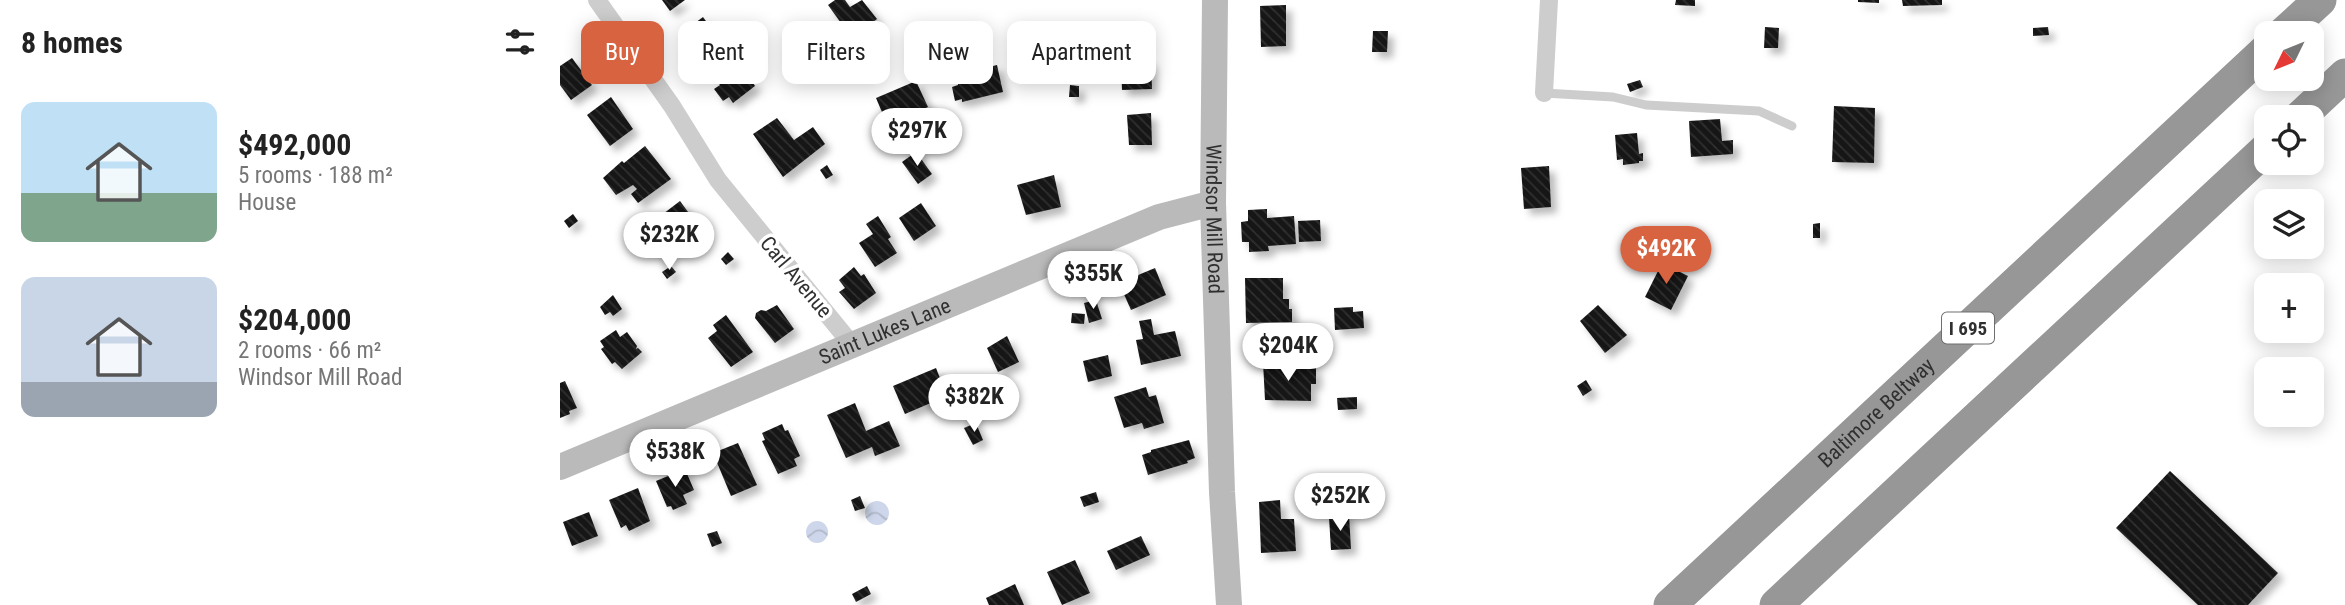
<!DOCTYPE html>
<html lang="en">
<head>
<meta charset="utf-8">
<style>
  :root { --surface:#fff; --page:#f2f2f2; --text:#222; --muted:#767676; --accent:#d86340 }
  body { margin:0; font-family:"Roboto Condensed",sans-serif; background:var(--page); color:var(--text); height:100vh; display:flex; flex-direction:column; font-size:26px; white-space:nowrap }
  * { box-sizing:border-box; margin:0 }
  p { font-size:23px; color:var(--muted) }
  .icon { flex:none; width:38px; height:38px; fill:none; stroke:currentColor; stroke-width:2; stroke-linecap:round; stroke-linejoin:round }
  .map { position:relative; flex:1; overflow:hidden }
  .drawer { display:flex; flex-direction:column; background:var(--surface); width:560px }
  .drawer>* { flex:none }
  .banner { position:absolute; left:21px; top:21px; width:665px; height:63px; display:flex; gap:14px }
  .needle { width:46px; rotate:227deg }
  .fabs { position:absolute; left:1694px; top:21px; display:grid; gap:14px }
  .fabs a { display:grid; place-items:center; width:70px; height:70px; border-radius:14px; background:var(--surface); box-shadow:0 4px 18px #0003; font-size:35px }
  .price { position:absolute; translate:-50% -60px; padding:0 16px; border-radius:24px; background:#fff; color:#222; font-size:23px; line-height:46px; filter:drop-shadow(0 2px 4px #0008) }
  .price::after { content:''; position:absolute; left:50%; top:42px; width:21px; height:16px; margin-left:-10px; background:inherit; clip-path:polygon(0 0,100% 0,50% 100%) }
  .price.active { background:var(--accent); color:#fff }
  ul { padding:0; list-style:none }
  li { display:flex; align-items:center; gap:21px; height:175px; padding:0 21px }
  li span { display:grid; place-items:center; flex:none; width:196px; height:140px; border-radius:14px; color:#555 }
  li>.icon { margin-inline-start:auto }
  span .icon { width:84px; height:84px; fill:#fffc; stroke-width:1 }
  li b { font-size:30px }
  h2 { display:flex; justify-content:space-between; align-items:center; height:84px; padding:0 21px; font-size:30px }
  .tag { padding:0 24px; border-radius:14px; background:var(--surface); box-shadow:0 4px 18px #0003; font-size:24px; line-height:63px }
  .tag.active { background:var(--accent); color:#fff }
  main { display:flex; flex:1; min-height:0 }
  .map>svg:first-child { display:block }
  .water { fill:url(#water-waves) }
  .building { fill:url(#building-back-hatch); filter:url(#shadow) }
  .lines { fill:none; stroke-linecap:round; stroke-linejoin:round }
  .lane { stroke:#cdcdcd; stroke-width:9 }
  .street { stroke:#cdcdcd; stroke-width:18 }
  .secondary { stroke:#bababa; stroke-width:26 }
  .highway { stroke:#979797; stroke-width:33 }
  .labels { text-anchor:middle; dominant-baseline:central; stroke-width:7; stroke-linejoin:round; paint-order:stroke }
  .shield { fill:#fff; stroke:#6e6e6e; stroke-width:2 }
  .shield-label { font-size:19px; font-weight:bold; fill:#303030 }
  .street-label { font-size:21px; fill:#303030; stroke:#fff }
</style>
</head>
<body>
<main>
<section class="drawer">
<h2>8 homes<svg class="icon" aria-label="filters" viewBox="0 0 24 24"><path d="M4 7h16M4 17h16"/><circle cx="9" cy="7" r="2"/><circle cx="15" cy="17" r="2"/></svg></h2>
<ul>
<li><span style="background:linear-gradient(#bfe0f5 65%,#7fa58c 0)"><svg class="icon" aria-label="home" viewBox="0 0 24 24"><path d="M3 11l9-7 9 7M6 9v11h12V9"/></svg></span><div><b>$492,000</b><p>5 rooms · 188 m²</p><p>House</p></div></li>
<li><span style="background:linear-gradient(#c9d6e8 75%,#9aa5b1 0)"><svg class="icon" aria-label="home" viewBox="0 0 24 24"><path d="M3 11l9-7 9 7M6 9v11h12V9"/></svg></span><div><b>$204,000</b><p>2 rooms · 66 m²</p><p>Windsor Mill Road</p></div></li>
</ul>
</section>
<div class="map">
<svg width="1785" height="605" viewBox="0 0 1785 605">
  <defs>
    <pattern id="water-waves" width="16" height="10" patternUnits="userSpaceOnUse" patternTransform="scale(1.75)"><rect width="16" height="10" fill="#cdd6ea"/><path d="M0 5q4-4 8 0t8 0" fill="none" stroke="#b0b8c9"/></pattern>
    <pattern id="building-back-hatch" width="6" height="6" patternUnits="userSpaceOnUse" patternTransform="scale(1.75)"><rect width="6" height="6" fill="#171717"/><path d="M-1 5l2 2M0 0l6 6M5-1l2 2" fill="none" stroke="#303030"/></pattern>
    <filter id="shadow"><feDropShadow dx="6" dy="6" stdDeviation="3.5" flood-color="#0004"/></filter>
  </defs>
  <rect width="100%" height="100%" fill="#fff"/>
  <g class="water">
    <circle cx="317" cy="513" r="12"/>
    <circle cx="257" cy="532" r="11"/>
  </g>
  <g class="building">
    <path d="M102,0H125L110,11Z"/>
    <path d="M275,0H285L290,7L302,0L317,19L308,26L312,31L303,37L300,32L291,37L268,5Z"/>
    <path d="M1116,0H1135V6L1115,5Z"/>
    <path d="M1298,0H1319V3L1298,2Z"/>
    <path d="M1342,0H1382V5L1343,6Z"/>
    <path d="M726,5V46L701,47L700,6Z"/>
    <path d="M143,17L163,44L143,59L123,32Z"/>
    <path d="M1205,27L1219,28L1218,48H1204Z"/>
    <path d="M1488,27L1489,35L1473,36V28Z"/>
    <path d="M813,31H828L827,52H812Z"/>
    <path d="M12,58L32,85L11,100L0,85V66Z"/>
    <path d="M415,61L417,70L437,65L443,92L402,102V99L395,101L392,87L398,85L397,65Z"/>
    <path d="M561,61H591L592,89L562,90Z"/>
    <path d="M174,65L187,83L191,80L195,86L173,103L169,97L163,101L154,89L160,85L155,79Z"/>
    <path d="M1080,80L1083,87L1070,92L1067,84Z"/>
    <path d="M356,81L368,107L327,124L316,98Z"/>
    <path d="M510,85L519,86V97H509Z"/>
    <path d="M51,97L73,129L50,146L27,115Z"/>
    <path d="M1274,106L1315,108L1314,163L1272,162Z"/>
    <path d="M591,113L592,145H569L567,115Z"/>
    <path d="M217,118L234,140L253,127L265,144L223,177L193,134Z"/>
    <path d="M1160,119L1162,141L1173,140V154L1131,157L1129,121Z"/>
    <path d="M1077,133L1079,154L1083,153V161H1079V163L1063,165V159L1057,160L1055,135Z"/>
    <path d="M85,146L111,179L78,203L71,194L77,189L73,185L56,195L43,178L62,161L64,163Z"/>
    <path d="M356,152L372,174L358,184L342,162Z"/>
    <path d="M267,165L273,175L266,179L260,170Z"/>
    <path d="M989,166L991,207L964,209L961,168Z"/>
    <path d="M494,175L501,207L466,215L457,185Z"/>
    <path d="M120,201L134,220L108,239L95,220Z"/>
    <path d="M361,203L376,226L354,241L339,218Z"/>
    <path d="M707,209V218L734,216L736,244L708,246L709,251L689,252V242H682L681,222L688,221V210Z"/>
    <path d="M13,214L18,221L9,228L4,221Z"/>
    <path d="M318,216L331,237L328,239L337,253L315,267L299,243L313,234L306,224Z"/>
    <path d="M760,220L761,241L739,242L738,221Z"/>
    <path d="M1260,223V238H1253V224Z"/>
    <path d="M168,252L174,259L166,265L161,259Z"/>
    <path d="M1102,263L1128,276L1111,310L1085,297Z"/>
    <path d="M111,266L116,272L107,279L102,272Z"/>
    <path d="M294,267L301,276L304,274L316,293L294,309L279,292L285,288L279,280Z"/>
    <path d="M595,268L606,295L571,310L559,283Z"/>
    <path d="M685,278H723V299H729V309H732V322L686,323Z"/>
    <path d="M53,295L62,309L53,316L50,312L45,315L40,307Z"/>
    <path d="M536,300L542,319L529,323L524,303Z"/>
    <path d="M217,305L234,329L215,343L195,318L196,313L201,310L206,311Z"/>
    <path d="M1038,305L1067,335L1045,353L1020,321Z"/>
    <path d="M793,307V312L803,311L804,328L775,330L774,308Z"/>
    <path d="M512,313L525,314L524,324L511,323Z"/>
    <path d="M166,315L193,352L171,367L148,338L157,331L153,325Z"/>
    <path d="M591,319L594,335L615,331L621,356L581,365L576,340L583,339L579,321Z"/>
    <path d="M56,330L60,337L67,332L77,346L76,349L78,348L82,352L62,369L55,362L52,364L41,349L44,347L40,341Z"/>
    <path d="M447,336L459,362L438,372L427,348Z"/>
    <path d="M548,355L552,376L528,382L523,361Z"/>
    <path d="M718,361V368H756V384H751V401L705,400L703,362Z"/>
    <path d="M376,368L387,396L345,414L333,386Z"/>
    <path d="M1026,380L1032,390L1023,396L1017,386Z"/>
    <path d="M5,381L17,408L9,411L10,414L0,418V383Z"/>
    <path d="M586,387L589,397L596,395L604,423L584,429L582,423L564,428L554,397Z"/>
    <path d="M797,397V409L778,410L777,398Z"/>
    <path d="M295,403L306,431L329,421L340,446L315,456L312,447L286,458L267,415Z"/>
    <path d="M416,423L423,440L413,445L404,428Z"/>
    <path d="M222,424L225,431L228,430L240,456L234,459L237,466L218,474L202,441L205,440L202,433Z"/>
    <path d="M629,440L635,458L627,461L628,463L588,475L582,455L591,452V450Z"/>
    <path d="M178,443L197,485L171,496L153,453Z"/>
    <path d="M125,469L134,490L123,495L127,504L113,510L111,506L107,507L96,481Z"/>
    <path d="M1610,471L1718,573L1688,605H1638L1556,528Z"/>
    <path d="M78,488L90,521L69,531L66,525L61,528L49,500Z"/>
    <path d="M536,492L539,502L524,507L520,497Z"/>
    <path d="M300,496L305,508L295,511L291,500Z"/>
    <path d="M720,500L721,519H734L736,551L701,553L699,502Z"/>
    <path d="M29,512L38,536L12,546L3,522Z"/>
    <path d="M789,515L791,549L771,550L769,517Z"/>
    <path d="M157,531L162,543L152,547L147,534Z"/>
    <path d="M581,536L590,555L556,570L547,551Z"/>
    <path d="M515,560L530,593L502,605L487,572Z"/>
    <path d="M455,584L464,605H429L426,598Z"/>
    <path d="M307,586L311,594L296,602L292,594Z"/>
  </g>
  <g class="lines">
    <path class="lane" d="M984,93L1053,97L1086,105L1199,111L1232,126"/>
    <g class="street">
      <path d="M37,0L112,106L158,180L293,346"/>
      <path d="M984,93L989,0"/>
    </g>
    <g class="secondary">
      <path id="s1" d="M655,0L653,203L662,492L669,605"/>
      <path id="s2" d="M0,467L599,217L653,203"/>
    </g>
    <g class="highway">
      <path d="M1724,33L1760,0"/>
      <path d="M1740,117L1785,75"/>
      <path id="s3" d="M1110,605L1706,50"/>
      <path d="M1216,605L1706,149"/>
    </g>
  </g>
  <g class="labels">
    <rect class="shield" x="1382" y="312.5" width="52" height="31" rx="5"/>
    <g class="shield-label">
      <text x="1408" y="328">I 695</text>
    </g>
    <g class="street-label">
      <text stroke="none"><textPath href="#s1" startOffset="219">Windsor Mill Road</textPath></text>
      <text transform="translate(236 277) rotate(50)">Carl Avenue</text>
      <text stroke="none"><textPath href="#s2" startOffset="352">Saint Lukes Lane</textPath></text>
      <text stroke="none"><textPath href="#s3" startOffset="282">Baltimore Beltway</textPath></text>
    </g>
  </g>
</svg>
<div class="fabs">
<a><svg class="needle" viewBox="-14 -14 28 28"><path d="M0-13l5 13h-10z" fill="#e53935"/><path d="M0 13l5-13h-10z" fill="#767676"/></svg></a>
<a><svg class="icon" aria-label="locate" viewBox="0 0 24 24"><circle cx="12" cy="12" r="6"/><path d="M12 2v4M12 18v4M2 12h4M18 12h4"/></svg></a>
<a><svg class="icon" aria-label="layers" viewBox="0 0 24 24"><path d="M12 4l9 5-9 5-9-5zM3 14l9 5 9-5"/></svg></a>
<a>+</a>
<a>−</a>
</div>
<b class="price" style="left:357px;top:168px">$297K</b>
<b class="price" style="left:109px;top:272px">$232K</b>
<b class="price active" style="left:1106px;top:286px">$492K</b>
<b class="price" style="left:533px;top:311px">$355K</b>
<b class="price" style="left:728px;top:383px">$204K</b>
<b class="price" style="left:414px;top:434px">$382K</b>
<b class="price" style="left:115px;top:489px">$538K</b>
<b class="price" style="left:780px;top:533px">$252K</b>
<div class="banner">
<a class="tag active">Buy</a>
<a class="tag">Rent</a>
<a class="tag">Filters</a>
<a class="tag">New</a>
<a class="tag">Apartment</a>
</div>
</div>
</main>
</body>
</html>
